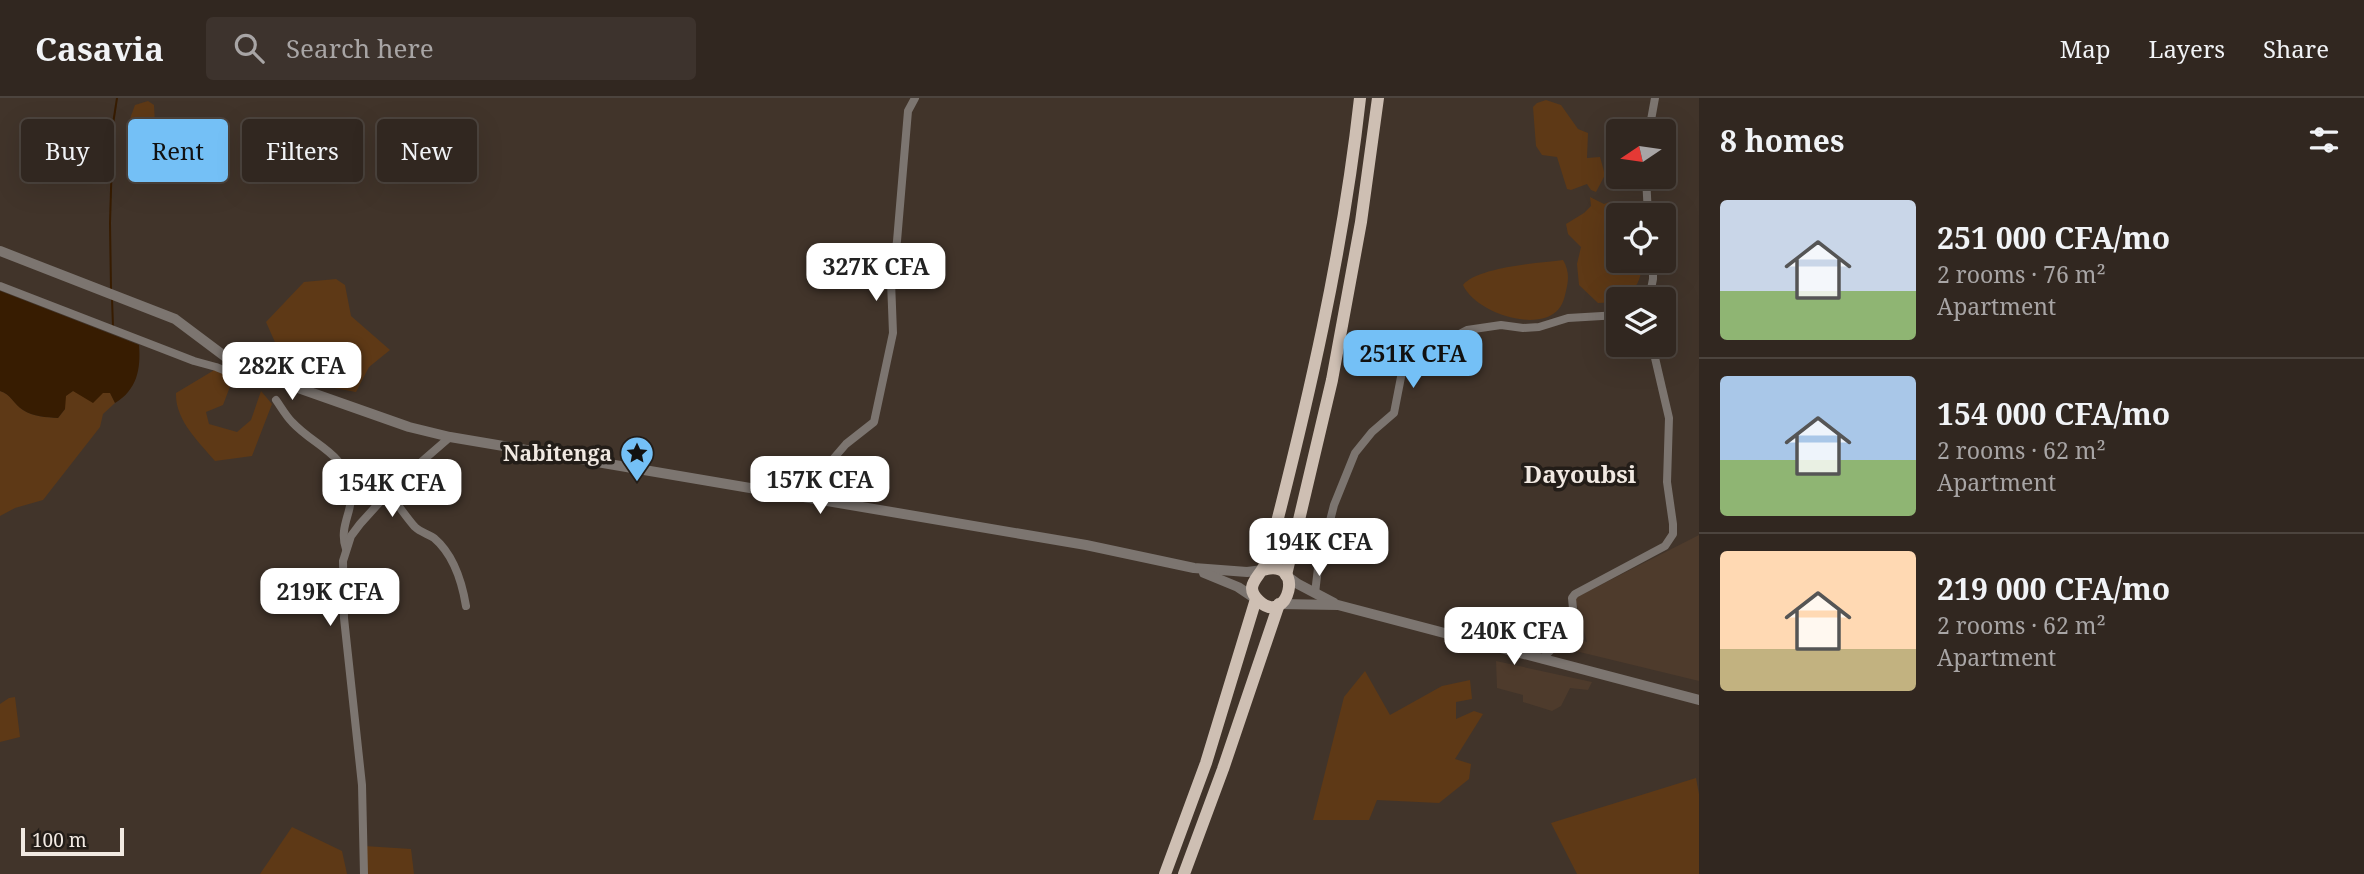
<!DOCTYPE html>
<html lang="en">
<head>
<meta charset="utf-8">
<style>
  :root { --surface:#312720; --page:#3d332d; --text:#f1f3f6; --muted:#a8a5a5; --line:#4c443e; --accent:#74c0f6 }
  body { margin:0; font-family:"Noto Serif",serif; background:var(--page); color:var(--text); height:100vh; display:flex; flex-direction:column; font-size:26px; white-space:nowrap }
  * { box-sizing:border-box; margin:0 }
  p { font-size:23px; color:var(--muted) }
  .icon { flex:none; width:38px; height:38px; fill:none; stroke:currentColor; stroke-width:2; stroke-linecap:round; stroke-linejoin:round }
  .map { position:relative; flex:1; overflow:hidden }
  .sheet { display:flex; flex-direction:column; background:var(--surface); width:665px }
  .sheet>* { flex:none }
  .banner { position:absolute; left:21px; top:21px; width:665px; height:63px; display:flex; gap:14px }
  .needle { width:46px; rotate:257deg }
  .fabs { position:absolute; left:1606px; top:21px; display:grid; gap:14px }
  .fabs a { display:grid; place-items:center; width:70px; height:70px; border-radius:7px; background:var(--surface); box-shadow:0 7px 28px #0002,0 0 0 2px var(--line); font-size:35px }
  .scale { position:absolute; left:21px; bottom:18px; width:103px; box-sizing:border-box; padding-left:7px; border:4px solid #f1e9e2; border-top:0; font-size:19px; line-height:24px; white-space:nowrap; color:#f1e9e2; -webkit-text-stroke:5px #231d18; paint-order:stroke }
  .price { position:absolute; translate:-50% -60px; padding:0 16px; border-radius:14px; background:#fff; color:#222; font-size:23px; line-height:46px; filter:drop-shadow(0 2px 4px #0008) }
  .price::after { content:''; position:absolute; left:50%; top:42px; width:21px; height:16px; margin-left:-10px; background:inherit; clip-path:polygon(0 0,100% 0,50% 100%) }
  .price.active { background:var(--accent); color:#111 }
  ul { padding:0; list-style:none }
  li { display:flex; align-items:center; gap:21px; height:175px; padding:0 21px }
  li+li { border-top:2px solid var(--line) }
  li span { display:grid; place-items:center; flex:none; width:196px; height:140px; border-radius:7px; color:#555 }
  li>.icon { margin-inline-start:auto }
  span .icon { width:84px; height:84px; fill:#fffc; stroke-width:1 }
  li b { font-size:30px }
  h2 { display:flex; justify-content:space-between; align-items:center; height:84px; padding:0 21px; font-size:30px }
  .tag { padding:0 24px; border-radius:7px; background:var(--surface); box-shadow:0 7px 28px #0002,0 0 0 2px var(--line); font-size:24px; line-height:63px }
  .tag.active { background:var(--accent); color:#111 }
  header { display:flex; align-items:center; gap:42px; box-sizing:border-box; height:98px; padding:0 35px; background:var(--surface); border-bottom:2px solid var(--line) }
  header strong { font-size:33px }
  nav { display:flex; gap:38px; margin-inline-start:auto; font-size:24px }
  .search { width:490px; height:63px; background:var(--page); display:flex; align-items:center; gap:18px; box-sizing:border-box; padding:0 24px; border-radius:7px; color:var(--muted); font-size:26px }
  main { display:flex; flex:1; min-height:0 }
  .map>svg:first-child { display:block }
  .built { fill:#4e3b2c }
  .green { fill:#5e3916 }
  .water { fill:#371c01 }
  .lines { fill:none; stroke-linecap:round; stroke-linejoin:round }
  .stream { stroke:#371c01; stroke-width:2 }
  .minor { stroke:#7c7570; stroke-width:8 }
  .tertiary { stroke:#7c7570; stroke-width:10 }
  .trunk { stroke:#cebfb3; stroke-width:12 }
  .labels { text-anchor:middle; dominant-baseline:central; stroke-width:7; stroke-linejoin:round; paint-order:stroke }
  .poi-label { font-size:21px; font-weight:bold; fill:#f1e9e2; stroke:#231d18; text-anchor:end }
  .quarter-label { font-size:24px; font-weight:bold; fill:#f1e9e2; stroke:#231d18 }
</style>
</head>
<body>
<header>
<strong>Casavia</strong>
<div class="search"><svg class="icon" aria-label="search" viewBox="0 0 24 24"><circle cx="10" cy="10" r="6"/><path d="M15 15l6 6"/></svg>Search here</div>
<nav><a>Map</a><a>Layers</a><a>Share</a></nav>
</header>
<main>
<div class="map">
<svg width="1699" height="776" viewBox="0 0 1699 776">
  <rect width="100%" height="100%" fill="#41342a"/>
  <g class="built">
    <path d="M1699,437V583L1485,531L1486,520L1500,521L1501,514L1539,521L1538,532L1587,544L1575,500Z"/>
    <path d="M1496,563L1592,584L1588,592L1570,590L1561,608L1552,613L1523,604V597L1497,590Z"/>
  </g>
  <g class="green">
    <path d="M1546,2L1561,7L1578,31L1588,35L1587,60L1600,59L1605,77L1596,94L1591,92L1587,86L1571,92L1567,91L1557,59L1542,57L1536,48L1533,9L1537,5Z"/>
    <path d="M148,3L154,7L155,26L152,33L156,60L152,86L128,82V26L135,7Z"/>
    <path d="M1590,99L1604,106L1609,104L1614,118L1623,112L1626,115V117H1619V163H1642C1642,191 1626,205 1598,205L1579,187L1577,166L1581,149L1568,136L1566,126L1584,115L1591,108Z"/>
    <path d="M1563,162C1569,172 1569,181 1566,193C1564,202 1562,210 1553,216C1529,232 1475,213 1463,187C1478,169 1539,165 1563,162Z"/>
    <path d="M336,181L345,187L351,218L390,252L369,269L356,294L290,282L276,264L278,251L266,224L304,184Z"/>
    <path d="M216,271L234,278L223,307L206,314L209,326L237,334L251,322L261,293L272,306L252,358L215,363C199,344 175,322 176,295Z"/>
    <path d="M0,293C11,296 14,306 23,312C33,319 46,319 58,320L65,311V298L73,293L110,294L115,305L103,316L100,329L43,402L15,410L0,418Z"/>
    <path d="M1365,573L1390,617L1442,588L1470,582L1472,601L1456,604V621L1474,613L1483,616L1455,661L1471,666L1469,681L1439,705L1377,702L1369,722H1313L1344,599Z"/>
    <path d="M15,599L20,639L0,644V606L9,600Z"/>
    <path d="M1696,680L1699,696V776H1577L1551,725Z"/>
    <path d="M292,729L342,753L347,776H260Z"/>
    <path d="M364,748L411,751L414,776H364Z"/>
  </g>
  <path class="water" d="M0,193L139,247C141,271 137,292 115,305L110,295H103L93,305L73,293L66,298L65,311L58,320C47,319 33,319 23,312C14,307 11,296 0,293Z"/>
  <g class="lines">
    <g class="stream">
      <path d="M111,191L110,125L113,26L117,0"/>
      <path d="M112,200L113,229"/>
    </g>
    <g class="minor">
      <path d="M1649,33L1655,0"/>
      <path d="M1646,79L1648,117"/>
      <path d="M0,188L194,263L216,269L241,279L267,280"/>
      <path d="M1649,201L1653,181V163"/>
      <path d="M276,302C281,309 286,318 292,324C315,349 344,353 351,392C354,413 338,428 346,451"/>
      <path d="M388,395C398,406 406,419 415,429C420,434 428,436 434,440C453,456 462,484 466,508"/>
      <path d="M785,396L802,389L821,375L846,346L874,324L893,235L891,183L897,143L908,13L915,0"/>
      <path d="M1315,495L1318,470L1334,407L1355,355L1372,334L1394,315L1402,274L1409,267L1444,244L1467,232L1501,227L1523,230L1539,229L1568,220L1619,217"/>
      <path d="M1542,561L1570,533L1574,521L1572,500L1575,496L1665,448L1673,436V426L1667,384L1669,320L1652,247"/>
      <path d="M364,776L362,687L344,520L343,463L351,438L360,426L397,385L450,339"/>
    </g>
    <g class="tertiary">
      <path d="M0,153L175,221L227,260L284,285L409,329L450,339L1086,447L1194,470L1247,474L1263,472"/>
      <path d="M1204,475L1238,489L1256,501"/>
      <path d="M1287,478L1298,486L1334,505"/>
      <path d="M1279,506L1338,507L1699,602"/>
    </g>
    <g class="trunk">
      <path d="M1263,472C1307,459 1288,530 1259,503C1244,489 1257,481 1263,470C1266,466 1267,460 1269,455C1308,305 1343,154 1360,0"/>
      <path d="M1286,477L1332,282L1361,124L1378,0"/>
      <path d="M1165,776L1206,665L1256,501"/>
      <path d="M1184,776L1223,671L1279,506"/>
    </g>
  </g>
  <defs>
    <g id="sight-pin" transform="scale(1.75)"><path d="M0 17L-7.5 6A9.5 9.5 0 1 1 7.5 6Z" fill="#74c0f6" stroke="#231d18"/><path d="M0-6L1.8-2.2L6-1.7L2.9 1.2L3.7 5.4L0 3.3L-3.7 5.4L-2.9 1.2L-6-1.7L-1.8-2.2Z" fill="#111"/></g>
  </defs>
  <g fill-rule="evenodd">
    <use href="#sight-pin" x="637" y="355"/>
  </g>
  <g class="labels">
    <g class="poi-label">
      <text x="612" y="355">Nabitenga</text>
    </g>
    <g class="quarter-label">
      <text x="1580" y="375">Dayoubsi</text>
    </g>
  </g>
</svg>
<div class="fabs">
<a><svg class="needle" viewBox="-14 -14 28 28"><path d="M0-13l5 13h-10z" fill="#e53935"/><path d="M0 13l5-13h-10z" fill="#a8a5a5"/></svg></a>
<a><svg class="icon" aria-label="locate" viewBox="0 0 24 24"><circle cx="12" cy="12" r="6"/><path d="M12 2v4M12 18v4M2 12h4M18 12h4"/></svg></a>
<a><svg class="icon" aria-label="layers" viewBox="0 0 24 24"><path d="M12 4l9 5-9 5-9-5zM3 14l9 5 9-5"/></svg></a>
</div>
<div class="scale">100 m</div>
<b class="price" style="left:876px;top:205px">327K CFA</b>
<b class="price active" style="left:1413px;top:292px">251K CFA</b>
<b class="price" style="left:292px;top:304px">282K CFA</b>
<b class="price" style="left:820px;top:418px">157K CFA</b>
<b class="price" style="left:392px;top:421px">154K CFA</b>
<b class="price" style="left:1319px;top:480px">194K CFA</b>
<b class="price" style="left:330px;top:530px">219K CFA</b>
<b class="price" style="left:1514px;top:569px">240K CFA</b>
<div class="banner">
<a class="tag">Buy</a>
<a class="tag active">Rent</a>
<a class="tag">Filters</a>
<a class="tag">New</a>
</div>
</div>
<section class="sheet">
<h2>8 homes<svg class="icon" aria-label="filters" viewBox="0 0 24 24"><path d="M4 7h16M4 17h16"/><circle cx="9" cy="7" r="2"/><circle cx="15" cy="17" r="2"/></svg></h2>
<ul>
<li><span style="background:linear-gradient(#c9d6e8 65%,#8fb573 0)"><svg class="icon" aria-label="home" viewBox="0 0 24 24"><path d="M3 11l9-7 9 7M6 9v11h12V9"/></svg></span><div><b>251 000 CFA/mo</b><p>2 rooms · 76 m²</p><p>Apartment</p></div></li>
<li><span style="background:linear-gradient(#a9c7e8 60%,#8fb573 0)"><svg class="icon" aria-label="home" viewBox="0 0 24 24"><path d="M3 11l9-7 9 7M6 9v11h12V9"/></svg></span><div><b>154 000 CFA/mo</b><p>2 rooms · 62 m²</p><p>Apartment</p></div></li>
<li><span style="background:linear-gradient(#ffd9b3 70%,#c2b280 0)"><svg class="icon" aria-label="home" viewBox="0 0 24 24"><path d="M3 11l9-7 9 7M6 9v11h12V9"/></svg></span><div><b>219 000 CFA/mo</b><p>2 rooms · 62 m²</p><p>Apartment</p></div></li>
</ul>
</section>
</main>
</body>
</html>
